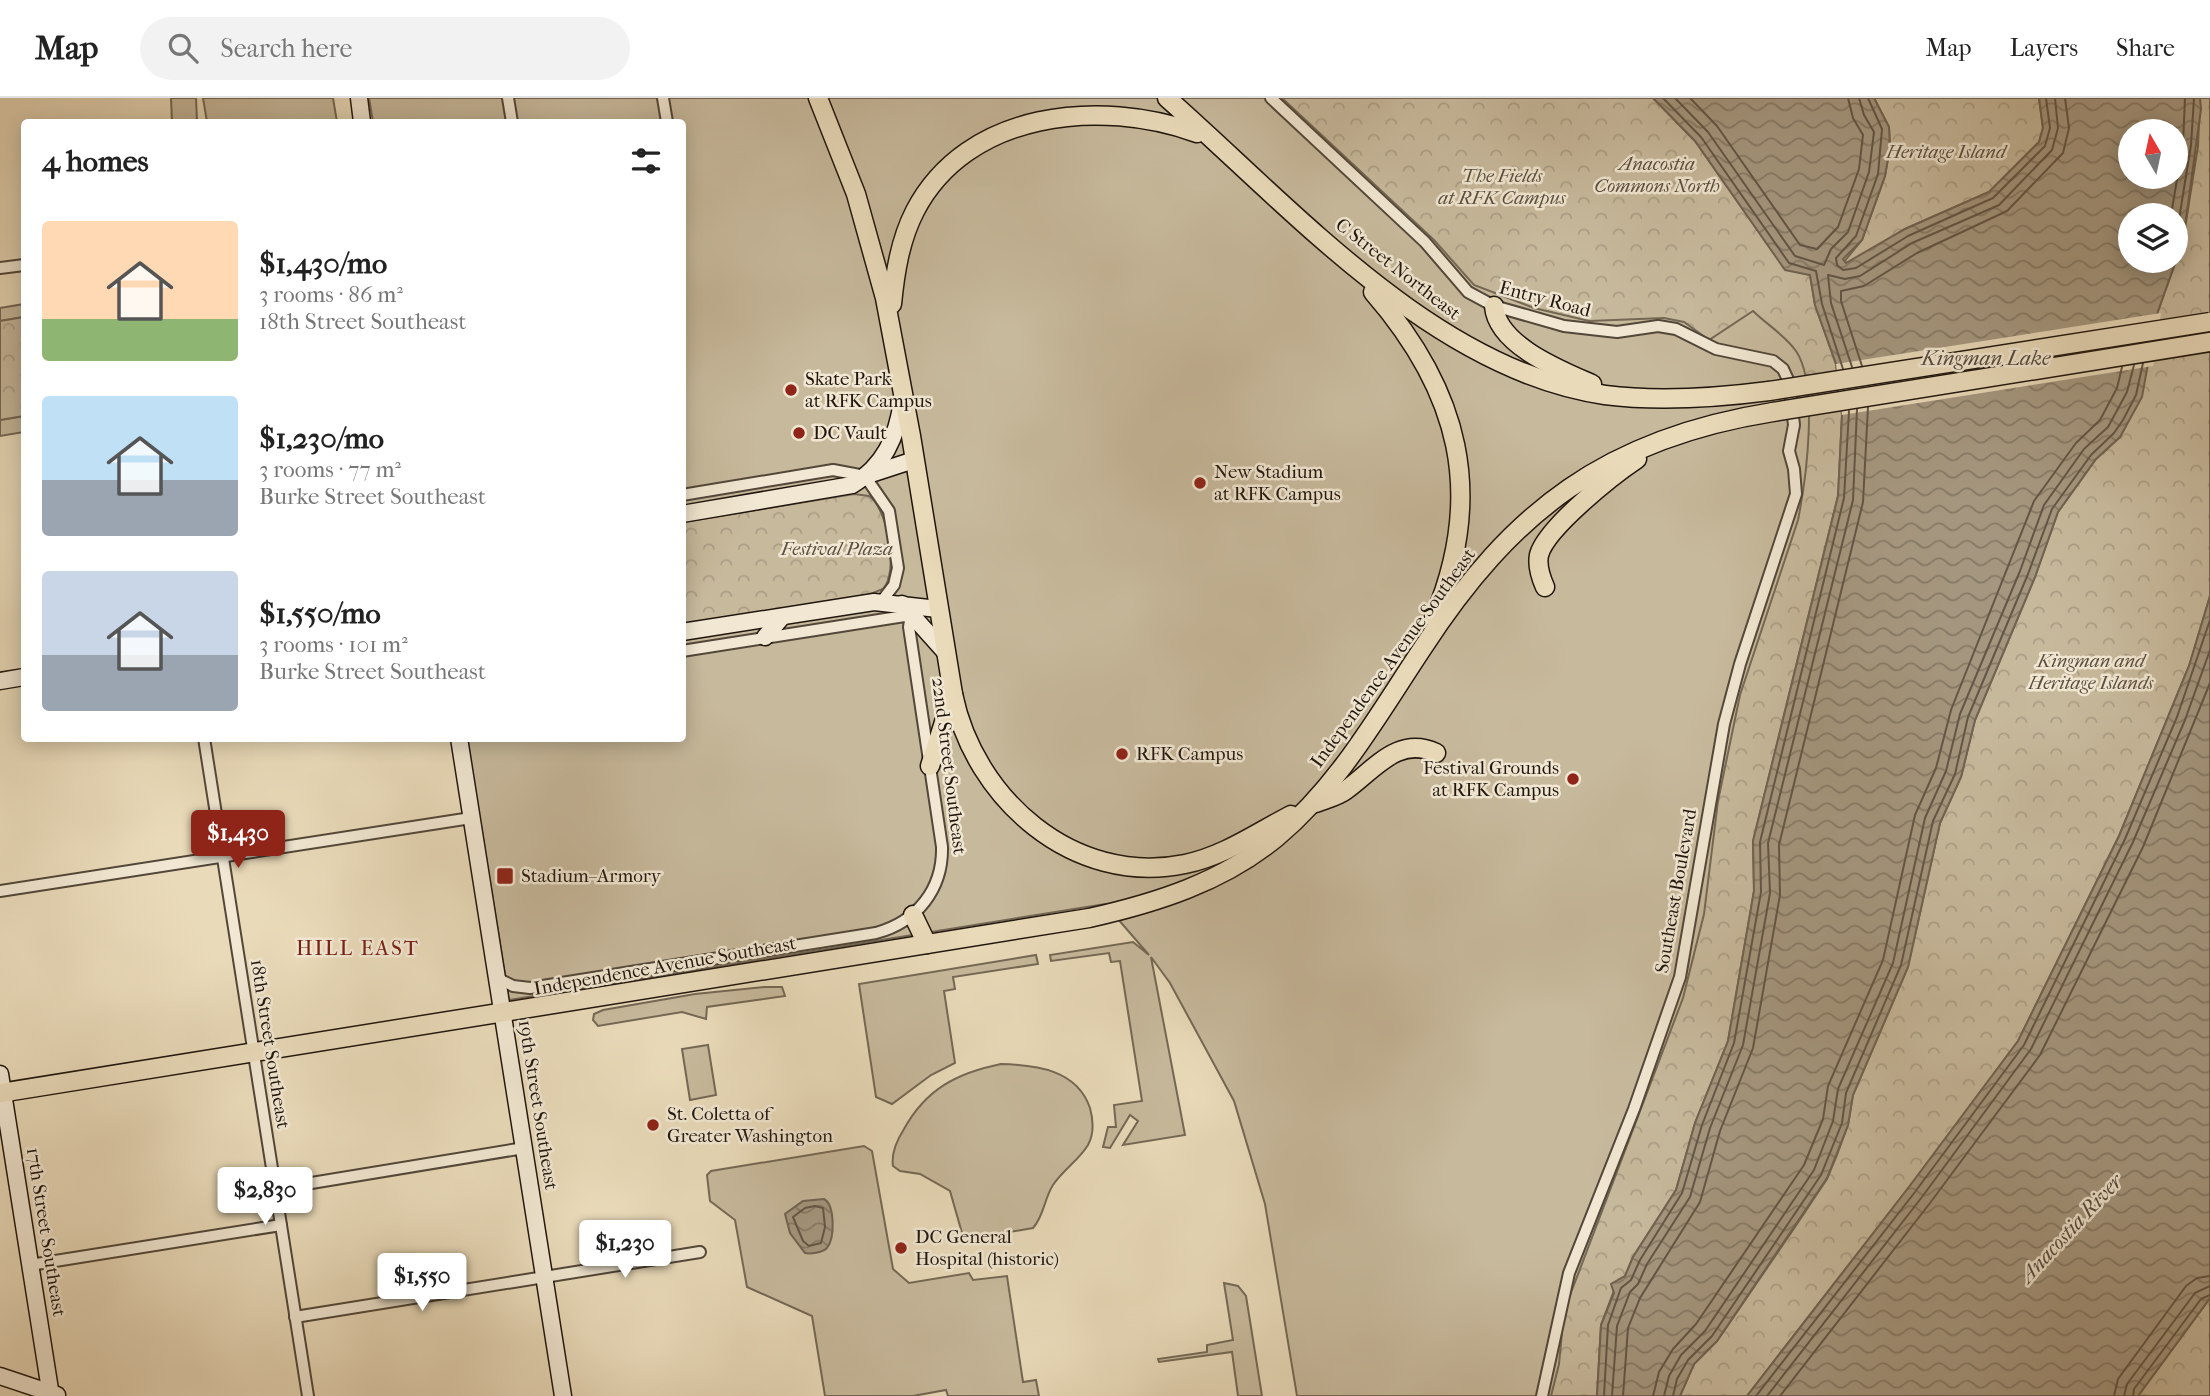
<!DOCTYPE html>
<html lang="en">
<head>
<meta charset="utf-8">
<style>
  :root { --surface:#fff; --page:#f2f2f2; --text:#222; --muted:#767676; --line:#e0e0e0; --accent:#8f2418 }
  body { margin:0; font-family:"IM FELL French Canon",serif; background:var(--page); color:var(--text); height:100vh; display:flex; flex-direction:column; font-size:26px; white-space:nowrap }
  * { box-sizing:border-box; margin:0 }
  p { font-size:23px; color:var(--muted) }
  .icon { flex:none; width:38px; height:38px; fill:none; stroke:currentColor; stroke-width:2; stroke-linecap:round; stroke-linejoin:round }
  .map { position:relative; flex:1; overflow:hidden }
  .drawer { position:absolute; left:21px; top:21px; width:665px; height:623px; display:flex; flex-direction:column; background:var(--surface); border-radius:7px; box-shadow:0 4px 18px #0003 }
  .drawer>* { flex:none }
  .needle { width:46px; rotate:351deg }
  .tools { position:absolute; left:2118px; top:21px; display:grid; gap:14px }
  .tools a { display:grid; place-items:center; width:70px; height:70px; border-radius:50%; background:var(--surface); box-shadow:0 4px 18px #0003; font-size:35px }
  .price { position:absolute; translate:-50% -60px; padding:0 16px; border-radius:7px; background:#fff; color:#222; font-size:23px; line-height:46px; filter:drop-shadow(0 2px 4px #0008) }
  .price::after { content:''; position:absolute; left:50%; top:42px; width:21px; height:16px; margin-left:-10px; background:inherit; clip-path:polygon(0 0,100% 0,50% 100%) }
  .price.current { background:var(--accent); color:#fff }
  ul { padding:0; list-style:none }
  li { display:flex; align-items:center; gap:21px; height:175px; padding:0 21px }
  li span { display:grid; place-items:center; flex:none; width:196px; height:140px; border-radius:7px; color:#555 }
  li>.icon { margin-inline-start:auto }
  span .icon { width:84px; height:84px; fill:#fffc; stroke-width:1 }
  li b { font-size:30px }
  h2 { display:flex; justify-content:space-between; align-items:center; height:84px; padding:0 21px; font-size:30px }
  header { display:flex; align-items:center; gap:42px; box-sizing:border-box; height:98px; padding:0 35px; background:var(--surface); border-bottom:2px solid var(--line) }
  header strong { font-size:33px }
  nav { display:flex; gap:38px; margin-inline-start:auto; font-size:24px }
  .search { width:490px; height:63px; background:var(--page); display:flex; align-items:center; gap:18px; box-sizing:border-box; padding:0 24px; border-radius:38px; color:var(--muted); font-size:26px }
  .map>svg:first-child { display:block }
  .green { fill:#c7b99c; stroke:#746855; stroke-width:2 }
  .forest { fill:url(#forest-crowns); stroke:#746855; stroke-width:2 }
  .water { fill:url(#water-waves); stroke:#706352; stroke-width:2; fill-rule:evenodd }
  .pier { fill:#e9dab9 }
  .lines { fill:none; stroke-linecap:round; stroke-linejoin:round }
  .shore { stroke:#625646; stroke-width:2 }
  .street-casing { stroke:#524739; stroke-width:14 }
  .secondary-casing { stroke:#20160e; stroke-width:19 }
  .primary-casing { stroke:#20160e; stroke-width:21 }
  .street { stroke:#f1e7d2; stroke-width:10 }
  .secondary { stroke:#f1e7d2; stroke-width:16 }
  .primary { stroke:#e9dab9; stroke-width:18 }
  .primary-bridge-casing { stroke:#20160e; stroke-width:21; stroke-linecap:butt }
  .primary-bridge { stroke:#e9dab9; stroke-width:18 }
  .poi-dot { fill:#8f2418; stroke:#f1e7d2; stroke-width:2.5 }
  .labels { text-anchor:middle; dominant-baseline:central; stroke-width:5; stroke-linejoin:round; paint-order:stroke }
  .park-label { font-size:19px; font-style:italic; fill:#5a4f40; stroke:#f1e7d2 }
  .street-label { font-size:19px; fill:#20160e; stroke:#f1e7d2 }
  .poi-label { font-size:19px; fill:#20160e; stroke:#f1e7d2; text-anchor:start }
  .water-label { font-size:21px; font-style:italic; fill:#554a3b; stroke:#f1e7d2 }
  .neighbourhood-label { font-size:21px; letter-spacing:2px; fill:#7a1f14; stroke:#f1e7d2 }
</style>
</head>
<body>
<header>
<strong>Map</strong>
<div class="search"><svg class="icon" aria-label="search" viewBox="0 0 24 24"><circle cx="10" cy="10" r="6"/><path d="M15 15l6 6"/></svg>Search here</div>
<nav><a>Map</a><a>Layers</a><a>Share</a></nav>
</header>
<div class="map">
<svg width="2210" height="1298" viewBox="0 0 2210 1298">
  <defs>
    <pattern id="forest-crowns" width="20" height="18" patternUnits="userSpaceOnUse" patternTransform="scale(1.75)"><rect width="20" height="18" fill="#c7b99c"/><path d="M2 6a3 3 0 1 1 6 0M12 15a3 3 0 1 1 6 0" fill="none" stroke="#ab9e85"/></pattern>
    <pattern id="water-waves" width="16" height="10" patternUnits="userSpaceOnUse" patternTransform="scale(1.75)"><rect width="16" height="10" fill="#a5977f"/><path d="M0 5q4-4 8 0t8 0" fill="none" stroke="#867a66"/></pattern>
  </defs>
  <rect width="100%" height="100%" fill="#e9dab9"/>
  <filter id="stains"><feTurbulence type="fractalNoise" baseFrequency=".00286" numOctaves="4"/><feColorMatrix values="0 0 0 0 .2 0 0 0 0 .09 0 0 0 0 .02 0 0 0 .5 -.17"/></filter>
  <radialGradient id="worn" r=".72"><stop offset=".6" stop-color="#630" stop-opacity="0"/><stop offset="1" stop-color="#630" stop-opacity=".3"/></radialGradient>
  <g class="green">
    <path d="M171,0H196L197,24H172Z"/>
    <path d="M203,0H333L337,24H207Z"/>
    <path d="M369,0H1653L1695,43L1836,266L1842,317L1753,743L1747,829L1731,917L1709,986L1596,1274L1597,1298H1297L1265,1106L1234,1003L1170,885L1151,859L1185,1037L1123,1047L1138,1023L1130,1017L1110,1050L1103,1049L1108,1029H1116L1114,1007L1142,1003L1120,863L1111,864L1109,855L1051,863L1050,857L1133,844L1149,857L1105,806L509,902L467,641L682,640V24H373Z"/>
    <path d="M24,206V219L0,223V210Z"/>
    <path d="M24,318V334L0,338V322Z"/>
    <path d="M1036,857L1038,866L953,879L955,891L944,893L955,965L931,977L892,1006L876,999L859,886Z"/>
    <path d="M765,889H782L785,898L707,909L706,921L682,914L598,928L593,922L594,916L603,912L695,896Z"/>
    <path d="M708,947L716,997L690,1002L682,951Z"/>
    <path d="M1001,966C1037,967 1077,972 1090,1010C1093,1021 1094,1036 1088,1047C1079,1062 1063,1072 1053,1087C1044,1101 1044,1118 1033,1130L964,1142L950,1093L920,1076L900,1073L893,1068C891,1055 897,1042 904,1031C926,991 957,975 1001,966Z"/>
    <path d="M864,1048L872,1053L893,1171L909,1185L969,1175L973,1182L1007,1178L1023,1284L1036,1282L1039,1298H948L946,1292L913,1298H825L812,1218L747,1189L735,1122L710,1103L707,1077L711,1073Z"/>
    <path d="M1224,1185L1238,1188L1246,1198L1262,1298H1238L1232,1254L1159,1264L1158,1261L1207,1254V1247L1233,1242Z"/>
  </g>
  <g class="forest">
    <path d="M1282,0H1653L1695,43L1785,171L1810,177L1815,207L1836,266L1842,317L1838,398L1753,743L1754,793L1728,943L1695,1025L1676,1092L1633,1159L1625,1178L1618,1182L1601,1227L1597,1298H1551L1559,1266L1564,1213L1683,900L1704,816L1718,703L1740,597L1798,422C1806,382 1819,287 1796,253C1785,237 1766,226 1753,213L1709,242L1684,224L1664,220L1589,223L1534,210L1474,187L1434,142Z"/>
    <path d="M1874,0H2039L2043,30L2039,44L1989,94L1905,131L1853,164L1843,165L1862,142L1885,78L1890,49L1889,29Z"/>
    <path d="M2200,0H2210V498L2189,568L2119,738L2018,943L1909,1089L1747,1298H1680L1694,1266L1717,1243L1793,1132L1827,1081L1837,1057L1848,1027L1853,997L1908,869L1940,725L1961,679L1975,622L2035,479L2058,414L2096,361L2120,339L2157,216L2183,143L2198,48Z"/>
    <path d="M24,219V318L0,322V223Z"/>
    <path d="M854,396L869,398C888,411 899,474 883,491L868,497L683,526V424Z"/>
    <path d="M2210,1200V1298H2138Z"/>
  </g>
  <g class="water">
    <path d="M1653,0H1874L1889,29L1890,49L1885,78L1862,142L1843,161L1846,165L1905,131L1989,94L2039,44L2043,30L2039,0H2200L2201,11L2183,143L2157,216L2142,299L2120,339L2096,361L2058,414L2035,479L1975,622L1961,679L1940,725L1908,869L1853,997L1848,1027L1827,1080L1717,1243L1694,1266L1680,1298H1597L1601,1227L1614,1195L1611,1186L1625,1178L1633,1159L1676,1092L1695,1025L1728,943L1754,793L1753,743L1838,398L1842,317L1836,266L1815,207L1810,177L1785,172L1695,43ZM2130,33H2175V79H2130ZM2130,117H2175V163H2130Z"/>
    <path d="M2210,498V1200L2138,1298H1747L1909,1089L2018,943L2119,738L2189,568Z"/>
    <path d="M824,1101C835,1107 835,1140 827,1150C822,1155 810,1156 805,1155L790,1135L785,1116L803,1103Z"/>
  </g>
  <path class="pier" d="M2161,215L2153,268L1842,317L1836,266Z"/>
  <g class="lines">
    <g class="shore">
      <path d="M1663,0L1701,39L1789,165L1816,173L1822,206L1843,271"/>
      <path d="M1675,0L1708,34L1795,158L1824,167L1831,151L1848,134L1869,74L1874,34L1864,17L1859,0"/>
      <path d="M1690,0L1717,28L1800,147L1817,151L1838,129L1859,71L1863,37L1853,20L1848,0"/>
      <path d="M1868,0L1882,31L1878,76L1856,138L1836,160L1837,167L1843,172L1856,170L1908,138L1993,100L2045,48L2050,30L2046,0"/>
      <path d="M2171,117L2183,46L2185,0"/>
      <path d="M2175,146L2191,47L2194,0"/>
      <path d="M1862,268L1841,203V193L1864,188L1917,155L2007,113L2063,55L2069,30L2065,0"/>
      <path d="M1852,269L1831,205L1828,177L1845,181L1860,178L1912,145L1999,107L2052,52L2058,30L2055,0"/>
      <path d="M815,1108L823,1110L825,1129L821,1145L809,1148L803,1143L793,1119L805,1110Z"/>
      <path d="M1604,1298L1608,1227L1621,1190L1631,1182L1640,1162L1682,1095L1702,1027L1734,945L1761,794L1760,744L1844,400L1849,313"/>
      <path d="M1612,1298L1617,1228L1630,1194L1638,1186L1647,1166L1690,1099L1710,1030L1743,947L1770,795L1768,745L1853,402L1857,311"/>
      <path d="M1623,1298L1628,1230L1640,1200L1700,1104L1720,1033L1753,950L1780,797L1779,747L1863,404L1868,309"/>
      <path d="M1653,1298L1659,1274L1673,1251L1696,1226L1804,1067L1823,1021L1828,988L1883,862L1915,717L1936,670L1951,612L2034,403L2076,345L2100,322L2117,290L2122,269"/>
      <path d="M1664,1298L1669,1278L1681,1257L1705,1233L1814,1072L1833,1023L1838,991L1893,865L1925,720L1946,673L1960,616L2020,473L2044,407L2084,351L2108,329L2127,294L2134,267"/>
      <path d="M1673,1298L1677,1281L1688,1262L1712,1238L1821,1077L1842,1025L1846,995L1901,867L1933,723L1955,676L1968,619L2028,476L2052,411L2091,357L2114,335L2123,322L2136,297L2143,265"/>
      <path d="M1756,1298L1915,1094L2024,947L2125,741L2177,619L2210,522"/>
      <path d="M1767,1298L1922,1099L2031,951L2133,744L2185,622L2210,552"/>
      <path d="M1780,1298L1930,1105L2040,957L2143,749L2210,585"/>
      <path d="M2114,1298L2118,1281L2186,1188L2197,1180L2210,1178"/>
      <path d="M2124,1298L2127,1286L2195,1195L2210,1188"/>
      <path d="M2133,1298L2134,1291L2201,1201L2210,1197"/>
    </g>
    <g class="street-casing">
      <g id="street">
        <path d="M508,0L512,24"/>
        <path d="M663,0L667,24"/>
        <path d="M1271,0L1425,144L1468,194L1494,208L1564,228L1617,234L1658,228L1676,231L1716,251L1773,263L1783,271L1789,284L1794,327L1789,353L1794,371L1796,396L1740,566L1724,626L1680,879L1634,1011L1569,1175L1542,1298"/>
        <path d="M0,170L24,167"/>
        <path d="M682,397L833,372L865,378L889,413L898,470L894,487L881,504"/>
        <path d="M204,640L308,1298"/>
        <path d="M0,793L471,720"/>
        <path d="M497,880L513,888L530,890L876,835C917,824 943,791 942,749L909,529L911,517L682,553"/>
        <path d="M275,1091L524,1050"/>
        <path d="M30,1167L281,1127"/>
        <path d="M295,1219L700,1154"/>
      </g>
    </g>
    <g class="secondary-casing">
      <g id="secondary">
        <path d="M359,0L362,24"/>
        <path d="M865,378L914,362"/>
        <path d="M682,416L852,387C884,368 897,339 902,303"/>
        <path d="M902,506L945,554"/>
        <path d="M682,534L874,504L938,511"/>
        <path d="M765,539L782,519"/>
        <path d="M0,583L24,579"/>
        <path d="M459,640L563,1298"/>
        <path d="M0,976L51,1298"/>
        <path d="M0,1278L57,1297"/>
      </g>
    </g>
    <g class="primary-casing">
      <g id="primary">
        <path d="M818,0L856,96L885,200L911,338L953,596C974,700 1073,789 1185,766C1224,758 1256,735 1291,717"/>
        <path d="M1167,0C1291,109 1435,273 1605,297C1660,304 1715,300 1769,293"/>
        <path d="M1373,194C1459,293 1486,395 1434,520"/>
        <path d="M892,206C895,175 900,142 915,113C967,13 1100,0 1197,35"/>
        <path d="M1494,208C1497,247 1560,272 1592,286"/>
        <path d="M1545,489C1541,480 1537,467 1539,457C1546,430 1613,377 1637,361"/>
        <path d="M930,668L953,596"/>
        <path d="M1316,705C1326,701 1338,698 1346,692C1374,672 1398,637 1436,655"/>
        <path d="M913,817L927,846"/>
        <path d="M0,995L1089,820C1156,805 1223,784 1277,739C1339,687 1378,617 1422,551C1512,412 1608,340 1773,314"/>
      </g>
    </g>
    <use href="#street" class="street"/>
    <use href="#secondary" class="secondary"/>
    <use href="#primary" class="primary"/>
    <g class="primary-bridge-casing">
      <g id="primary-bridge">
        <path d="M1769,293L2210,224"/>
        <path d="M1773,314L2210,244"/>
      </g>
    </g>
    <use href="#primary-bridge" class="primary-bridge"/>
  </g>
  <g class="poi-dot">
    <circle cx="791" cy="292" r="7"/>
    <circle cx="799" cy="335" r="7"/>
    <circle cx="1200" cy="385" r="7"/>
    <circle cx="1122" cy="656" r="7"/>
    <circle cx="1573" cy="681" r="7"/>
    <rect x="496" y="769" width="18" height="18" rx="3.5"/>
    <circle cx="653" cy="1027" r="7"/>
    <circle cx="901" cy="1150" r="7"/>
  </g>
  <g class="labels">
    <g class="park-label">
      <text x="1946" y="54">Heritage Island</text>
      <text x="1657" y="66">Anacostia<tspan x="1657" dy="22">Commons North</tspan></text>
      <text x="1502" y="78">The Fields<tspan x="1502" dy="22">at RFK Campus</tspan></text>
      <text x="837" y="451">Festival Plaza</text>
      <text x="2091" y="563">Kingman and<tspan x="2091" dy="22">Heritage Islands</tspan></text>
    </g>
    <g class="street-label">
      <text transform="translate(1398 171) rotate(38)">C Street Northeast</text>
      <text transform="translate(1545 201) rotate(15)">Entry Road</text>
      <text transform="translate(1393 560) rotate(-54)">Independence Avenue Southeast</text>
      <text transform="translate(949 668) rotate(83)">22nd Street Southeast</text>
      <text transform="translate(1676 793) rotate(-80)">Southeast Boulevard</text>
      <text transform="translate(665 868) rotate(-10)">Independence Avenue Southeast</text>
      <text transform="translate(270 946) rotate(81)">18th Street Southeast</text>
      <text transform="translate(538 1007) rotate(81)">19th Street Southeast</text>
      <text transform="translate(46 1134) rotate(81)">17th Street Southeast</text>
    </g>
    <g class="poi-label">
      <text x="805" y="281">Skate Park<tspan x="805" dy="22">at RFK Campus</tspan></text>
      <text x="813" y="335">DC Vault</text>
      <text x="1214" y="374">New Stadium<tspan x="1214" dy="22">at RFK Campus</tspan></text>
      <text x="1136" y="656">RFK Campus</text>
      <text x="1559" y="670" text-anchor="end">Festival Grounds<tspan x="1559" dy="22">at RFK Campus</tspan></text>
      <text x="521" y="778">Stadium–Armory</text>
      <text x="667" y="1016">St. Coletta of<tspan x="667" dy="22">Greater Washington</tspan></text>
      <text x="915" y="1139">DC General<tspan x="915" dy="22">Hospital (historic)</tspan></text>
    </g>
    <g class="water-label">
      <text x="1986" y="260">Kingman Lake</text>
      <text transform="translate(2071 1130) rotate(-47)">Anacostia River</text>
    </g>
    <g class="neighbourhood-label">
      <text x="358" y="850">HILL EAST</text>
    </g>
  </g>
  <rect width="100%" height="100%" filter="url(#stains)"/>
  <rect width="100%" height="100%" fill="url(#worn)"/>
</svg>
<div class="tools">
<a><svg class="needle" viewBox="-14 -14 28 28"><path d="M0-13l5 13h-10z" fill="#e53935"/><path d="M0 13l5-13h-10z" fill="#767676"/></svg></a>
<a><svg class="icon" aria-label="layers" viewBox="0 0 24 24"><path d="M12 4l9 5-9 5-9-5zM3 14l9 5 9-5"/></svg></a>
</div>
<b class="price current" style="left:238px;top:772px">$1,430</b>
<b class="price" style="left:265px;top:1129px">$2,830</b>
<b class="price" style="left:625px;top:1182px">$1,230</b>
<b class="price" style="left:422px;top:1215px">$1,550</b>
<section class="drawer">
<h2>4 homes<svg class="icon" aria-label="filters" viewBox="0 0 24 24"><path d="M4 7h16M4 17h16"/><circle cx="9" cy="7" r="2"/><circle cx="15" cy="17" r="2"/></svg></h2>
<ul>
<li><span style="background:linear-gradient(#ffd9b3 70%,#8fb573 0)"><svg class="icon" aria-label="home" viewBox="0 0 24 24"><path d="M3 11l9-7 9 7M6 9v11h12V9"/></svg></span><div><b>$1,430/mo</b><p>3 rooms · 86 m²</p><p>18th Street Southeast</p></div></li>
<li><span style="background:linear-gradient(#bfe0f5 60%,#9aa5b1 0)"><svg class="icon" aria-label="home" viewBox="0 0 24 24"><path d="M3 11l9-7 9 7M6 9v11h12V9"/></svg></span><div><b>$1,230/mo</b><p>3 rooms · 77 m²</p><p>Burke Street Southeast</p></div></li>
<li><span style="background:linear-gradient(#c9d6e8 60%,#9aa5b1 0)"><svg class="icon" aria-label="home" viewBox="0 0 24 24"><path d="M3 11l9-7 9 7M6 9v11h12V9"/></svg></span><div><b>$1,550/mo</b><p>3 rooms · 101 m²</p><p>Burke Street Southeast</p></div></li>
</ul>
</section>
</div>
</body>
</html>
